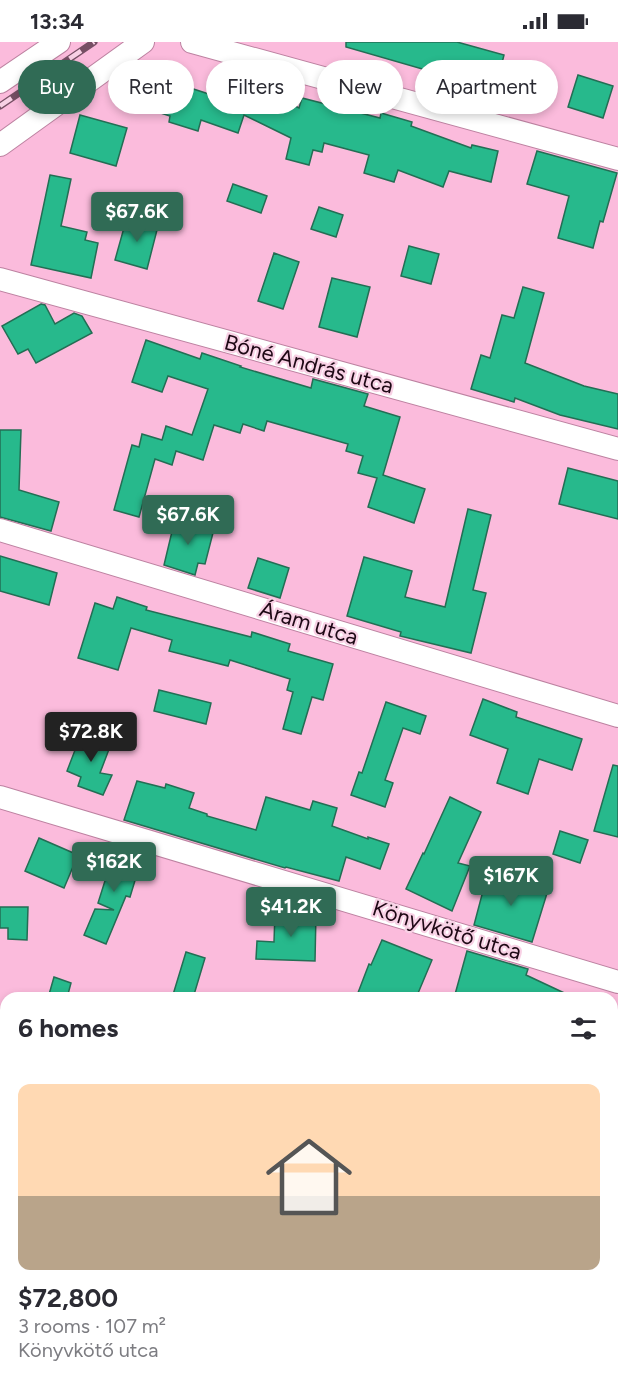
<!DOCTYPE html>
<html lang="en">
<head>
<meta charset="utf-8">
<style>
  :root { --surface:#fff; --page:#f2f2f3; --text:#2b2b33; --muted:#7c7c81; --accent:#306b55 }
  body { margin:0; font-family:Figtree,sans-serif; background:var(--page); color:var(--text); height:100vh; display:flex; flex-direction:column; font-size:22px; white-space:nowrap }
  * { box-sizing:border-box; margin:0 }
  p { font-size:20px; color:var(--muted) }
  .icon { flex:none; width:33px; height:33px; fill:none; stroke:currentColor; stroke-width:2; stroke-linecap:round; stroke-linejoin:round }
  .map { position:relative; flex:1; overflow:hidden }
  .drawer { position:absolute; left:0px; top:950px; width:618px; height:404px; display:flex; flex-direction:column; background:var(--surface); border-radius:18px 18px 0 0; box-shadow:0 3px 9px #0003 }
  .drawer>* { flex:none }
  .guide { position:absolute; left:18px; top:18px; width:582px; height:54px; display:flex; gap:12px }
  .price { position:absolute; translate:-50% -51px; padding:0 14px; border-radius:6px; background:var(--accent); color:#fff; font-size:20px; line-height:39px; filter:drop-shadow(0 2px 3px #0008) }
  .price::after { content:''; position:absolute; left:50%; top:36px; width:18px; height:14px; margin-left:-9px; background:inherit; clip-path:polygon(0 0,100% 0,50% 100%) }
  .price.selected { background:#222; color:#fff }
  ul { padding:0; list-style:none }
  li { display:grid; align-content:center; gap:12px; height:318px; padding:0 18px }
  li span { display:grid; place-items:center; height:186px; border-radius:12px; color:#555 }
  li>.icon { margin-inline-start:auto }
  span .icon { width:108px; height:108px; fill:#fffc; stroke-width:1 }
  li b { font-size:26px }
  h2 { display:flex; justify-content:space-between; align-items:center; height:72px; padding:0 18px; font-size:26px }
  .pill { padding:0 21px; border-radius:27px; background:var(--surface); box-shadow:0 3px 9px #0003; font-size:21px; line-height:54px }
  .pill.selected { background:var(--accent); color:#fff }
  .status { display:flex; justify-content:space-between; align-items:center; height:42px; padding:0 30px; background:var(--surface); direction:ltr }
  .status svg { height:16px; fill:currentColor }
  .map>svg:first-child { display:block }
  .building { fill:#27b98c; stroke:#236e54; stroke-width:1.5 }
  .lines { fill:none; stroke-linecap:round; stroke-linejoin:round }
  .minor-casing { stroke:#bd82a1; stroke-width:24 }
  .minor { stroke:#fff; stroke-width:22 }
  .rail-casing { stroke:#764f64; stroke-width:7 }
  .rail { stroke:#f8d1e5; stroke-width:4.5; stroke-dasharray:14; stroke-linecap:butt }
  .labels { text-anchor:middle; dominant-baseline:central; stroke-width:4.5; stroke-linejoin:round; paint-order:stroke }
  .street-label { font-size:22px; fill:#1e0815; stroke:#f8d1e5 }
</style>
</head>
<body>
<div class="status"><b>13:34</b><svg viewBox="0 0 49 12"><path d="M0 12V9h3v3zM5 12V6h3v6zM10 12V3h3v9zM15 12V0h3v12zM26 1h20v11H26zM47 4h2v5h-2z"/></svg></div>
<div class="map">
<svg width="618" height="1352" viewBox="0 0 618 1352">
  <rect width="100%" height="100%" fill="#fbbbdc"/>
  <g class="building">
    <path d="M346,0H457L504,13L493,56L424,37L426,28L346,5Z"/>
    <path d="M226,33L254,43V44L299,66L302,56L380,76L381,71L412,80L411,84L471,106L472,103L498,109L491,140L449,129L443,145L398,128L394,140L364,131L369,113L324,101L322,110L313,108L309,123L286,117L291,96L244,73L238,91L201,78L198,89L169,80L170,74L142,65L149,43L172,50L175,41L218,55Z"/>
    <path d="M578,33L613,44L603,76L568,65Z"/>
    <path d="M80,73L127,86L116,124L70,111Z"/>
    <path d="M537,109L617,131L603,180L600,179L593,206L558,196L569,154L527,142Z"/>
    <path d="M50,133L71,137L61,184L87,190L85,198L98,201L91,236L31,223Z"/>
    <path d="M233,142L267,154L261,171L227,159Z"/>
    <path d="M319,165L343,173L336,195L311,187Z"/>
    <path d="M127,175L158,184L147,227L115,218Z"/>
    <path d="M409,204L439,212L431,242L401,234Z"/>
    <path d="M274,211L299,220L283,267L258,259Z"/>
    <path d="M332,236L370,245L357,295L319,285Z"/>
    <path d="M523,245L544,251L525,321L584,344L618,352V387L560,373L515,356L514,360L471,347L481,313L490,316L502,273L514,276Z"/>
    <path d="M41,262L45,263L55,282L74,271L82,274L92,291L36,321L28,307L18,312L2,284Z"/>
    <path d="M146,298L200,317L202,311L241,324L240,325L311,346L313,337L368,352L364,364L400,375L383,433L425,447L414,481L368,465L377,436L358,431L363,414L346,409L348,402L267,379L264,389L243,382L240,391L214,383L203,418L176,409L172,423L155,417L139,475L114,468L132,403L139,405L142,392L162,398L166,384L192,393L208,347L168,334L162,350L132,340Z"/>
    <path d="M0,388H21L19,448L59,460L51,489L0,475Z"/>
    <path d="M568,426L618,439V477L559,462Z"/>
    <path d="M468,467L491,473L473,548L486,551L471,611L400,594L401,590L347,574L364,515L412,529L405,555L445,565Z"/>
    <path d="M175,477L214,487L205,522L198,521L195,533L164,523Z"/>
    <path d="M0,514L57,531L49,563L0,549Z"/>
    <path d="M258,516L289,526L280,556L248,546Z"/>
    <path d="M117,555L147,565L146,568L251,595L252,590L290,602L288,609L333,622L323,658L312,655L301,692L283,687L293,650L287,648L290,637L230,618L228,624L169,609L172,598L131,586L118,628L78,616L95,561L113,567Z"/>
    <path d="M159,648L211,661L206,682L154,669Z"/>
    <path d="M483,657L517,670L516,675L582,697L572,728L539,717L528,752L497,741L508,707L470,693Z"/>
    <path d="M386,660L426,674L420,692L403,686L385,738L393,741L385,765L351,753L359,730L362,731Z"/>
    <path d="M82,690L111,702L100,731L112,733L103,753L78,744L81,735L67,729Z"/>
    <path d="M613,723L618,724V795L594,789Z"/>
    <path d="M137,739L165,746L166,742L194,751L189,766L207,772V774L256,788L266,755L310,768L313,759L337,766L332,784L368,797V795L389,802L380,827L346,815L339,839L286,825L285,826L124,778Z"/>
    <path d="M450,755L481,770L458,821L470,824L452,869L406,847L423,811L424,812Z"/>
    <path d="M560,789L588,798L580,821L553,812Z"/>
    <path d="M39,796L78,813L64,846L25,829Z"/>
    <path d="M116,804L143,812L130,855L126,854L106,902L84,893L95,867L114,868L98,861Z"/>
    <path d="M488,830L548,848L532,900L474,883Z"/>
    <path d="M0,865H28L27,898L8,897V886H0Z"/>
    <path d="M275,870L316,871L315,919L256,917L257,899L274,900Z"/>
    <path d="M382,898L432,918L416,956H356L369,922L371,923Z"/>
    <path d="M467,909L528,927L526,933L575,956H454Z"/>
    <path d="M186,910L205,916L193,956H172Z"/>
    <path d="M54,935L71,941L67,956H48Z"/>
  </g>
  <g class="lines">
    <g class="minor-casing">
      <g id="minor">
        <path d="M192,0L618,117"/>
        <path d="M0,40L59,0"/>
        <path d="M0,103L143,0"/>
        <path d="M0,237L618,407"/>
        <path d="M0,488L618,674"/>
        <path d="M0,755L618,940"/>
        <path d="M0,1024L6,1026"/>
        <path d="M612,1198L618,1200"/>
        <path d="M0,1285L6,1287"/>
        <path d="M205,1347L222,1352"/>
      </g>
    </g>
    <use href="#minor" class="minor"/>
    <g class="rail-casing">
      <path id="rail" d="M0,64L94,0"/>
    </g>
    <use href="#rail" class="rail"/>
  </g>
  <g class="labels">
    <g class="street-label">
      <text transform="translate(309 322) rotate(15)">Bóné András utca</text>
      <text transform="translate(309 581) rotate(17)">Áram utca</text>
      <text transform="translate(447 888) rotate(17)">Könyvkötő utca</text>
    </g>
  </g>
</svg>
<b class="price" style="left:137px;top:201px">$67.6K</b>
<b class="price" style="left:188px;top:504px">$67.6K</b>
<b class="price selected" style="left:91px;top:721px">$72.8K</b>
<b class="price" style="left:114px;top:851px">$162K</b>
<b class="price" style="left:511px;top:865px">$167K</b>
<b class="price" style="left:291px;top:896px">$41.2K</b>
<div class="guide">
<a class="pill selected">Buy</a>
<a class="pill">Rent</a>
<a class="pill">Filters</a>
<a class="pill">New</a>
<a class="pill">Apartment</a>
</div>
<section class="drawer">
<h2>6 homes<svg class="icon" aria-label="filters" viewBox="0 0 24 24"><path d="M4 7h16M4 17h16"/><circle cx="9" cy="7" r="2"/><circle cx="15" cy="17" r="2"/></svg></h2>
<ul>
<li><span style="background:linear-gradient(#ffd9b3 60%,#b9a48a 0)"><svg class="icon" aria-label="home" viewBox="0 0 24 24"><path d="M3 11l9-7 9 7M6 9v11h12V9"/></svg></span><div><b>$72,800</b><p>3 rooms · 107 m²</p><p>Könyvkötő utca</p></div></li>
</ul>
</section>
</div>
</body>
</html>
